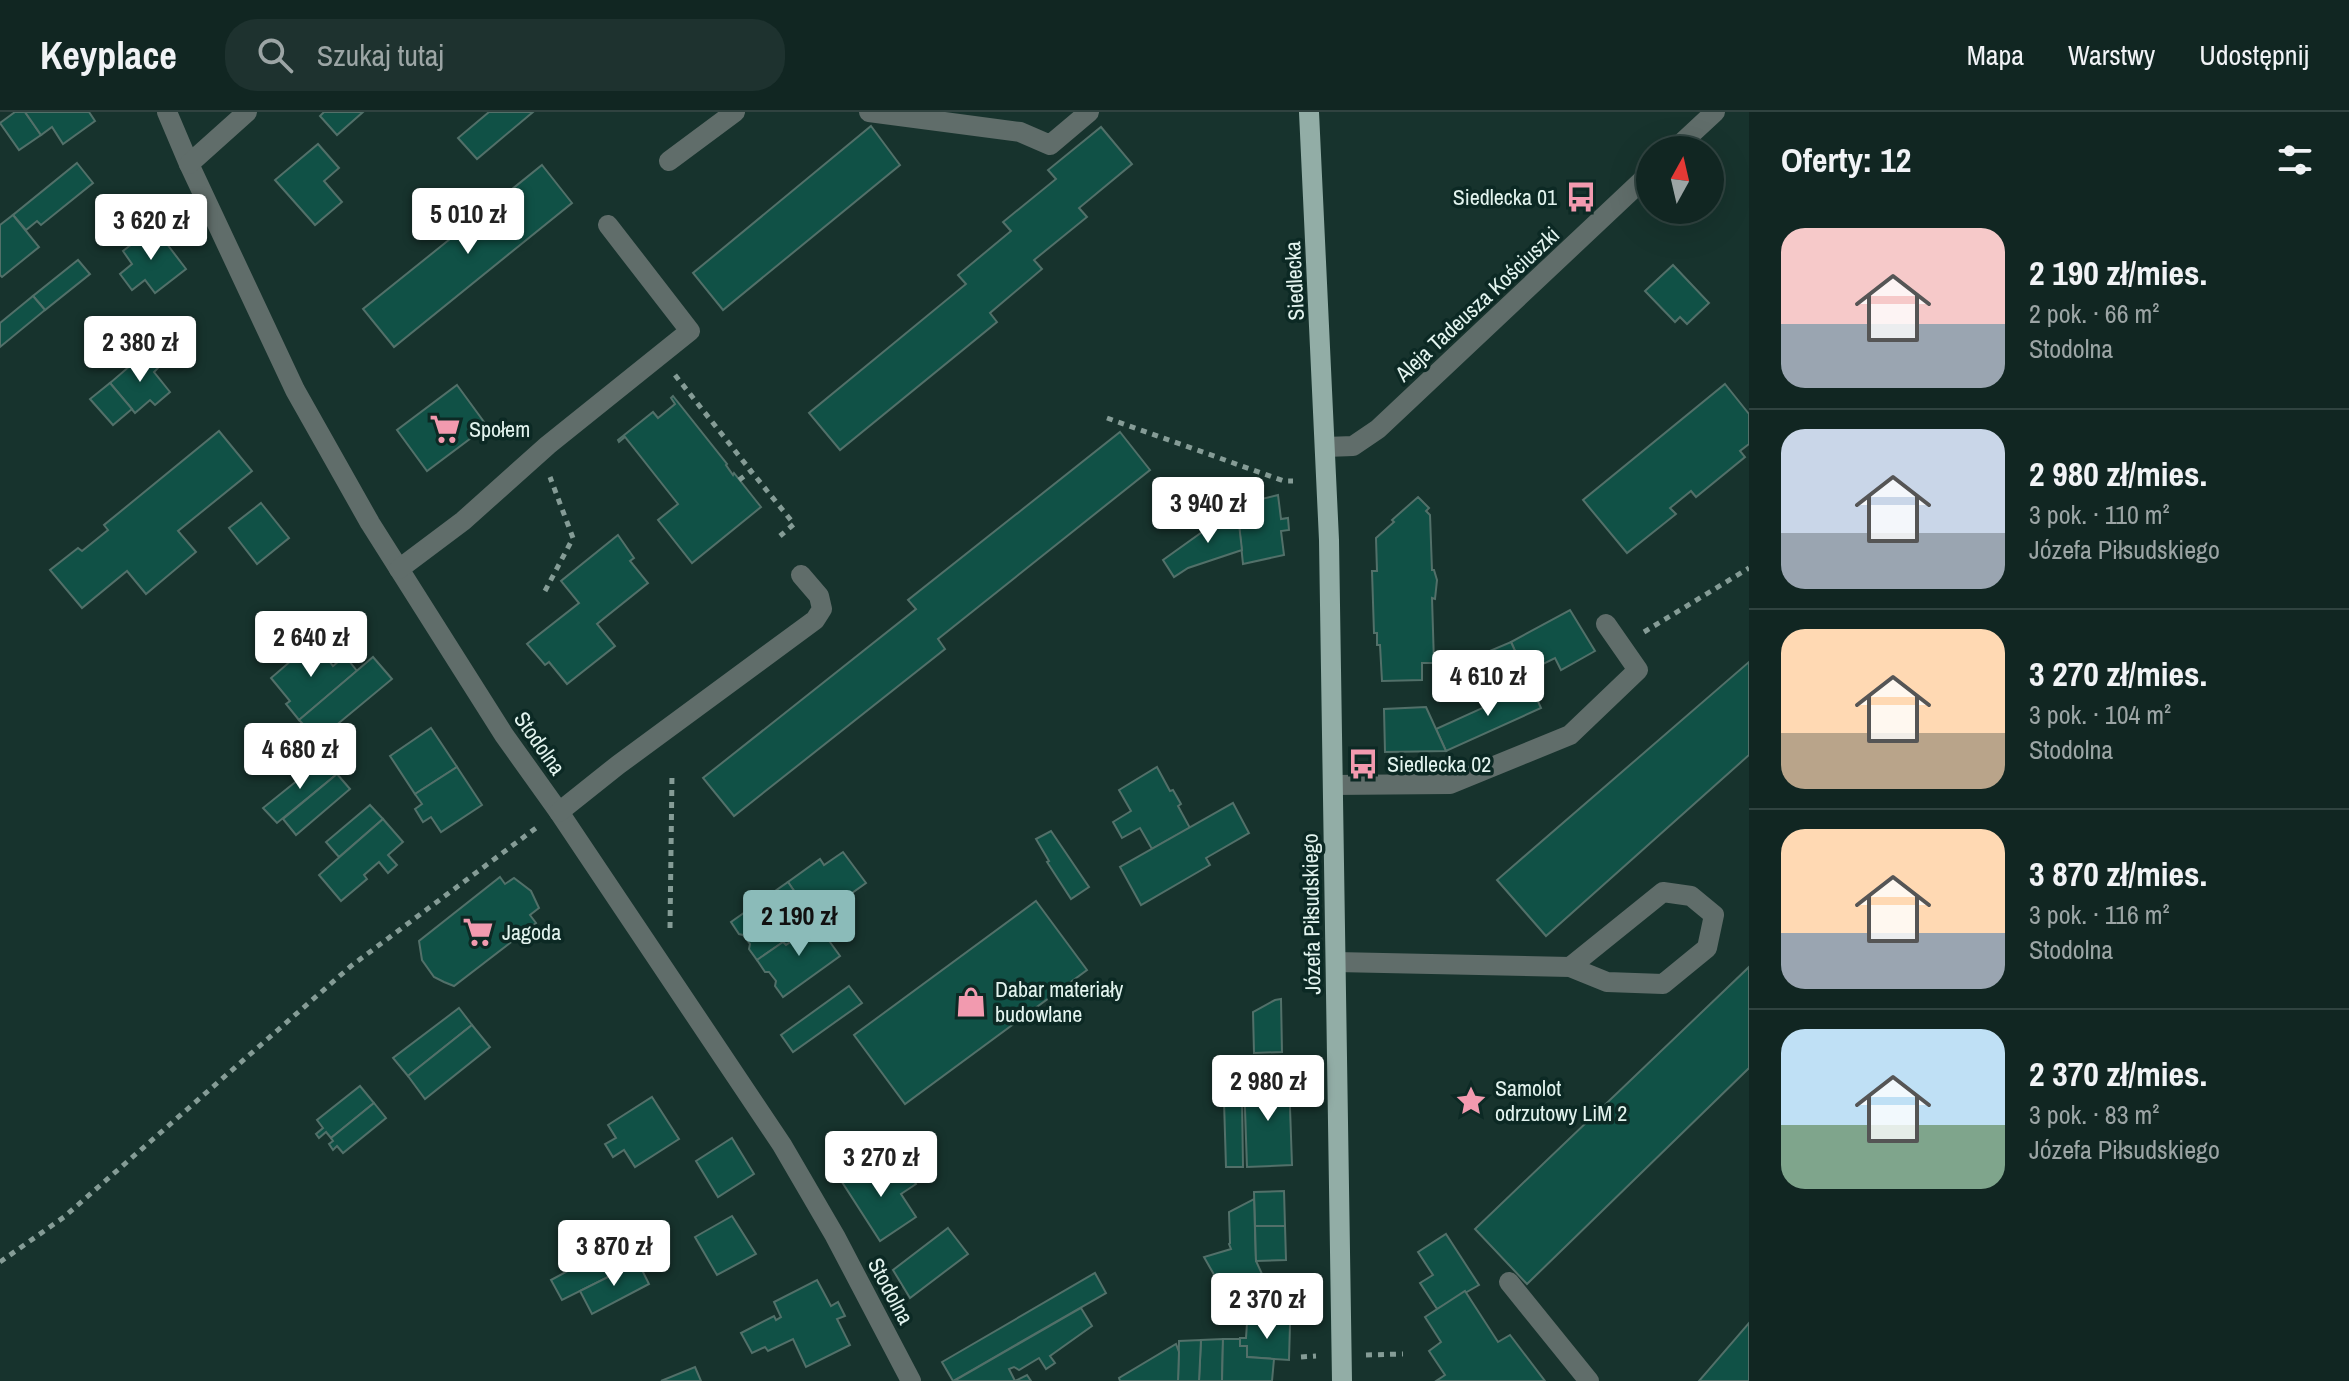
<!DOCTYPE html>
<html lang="pl">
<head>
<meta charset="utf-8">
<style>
  :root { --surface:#112622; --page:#1e322f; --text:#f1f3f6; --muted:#9ca5a5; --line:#304340; --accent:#8bbbb9 }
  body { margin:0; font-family:"Archivo Narrow",sans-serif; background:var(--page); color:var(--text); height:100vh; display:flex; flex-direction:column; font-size:30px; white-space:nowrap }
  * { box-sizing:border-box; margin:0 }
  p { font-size:26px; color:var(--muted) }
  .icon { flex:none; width:44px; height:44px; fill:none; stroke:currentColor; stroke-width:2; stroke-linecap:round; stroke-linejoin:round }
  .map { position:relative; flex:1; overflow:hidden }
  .sheet { display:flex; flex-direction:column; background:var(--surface); width:600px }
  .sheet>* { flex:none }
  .needle { width:52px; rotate:8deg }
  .controls { position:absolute; left:1636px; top:24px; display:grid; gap:16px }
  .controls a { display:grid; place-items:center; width:88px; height:88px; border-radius:50%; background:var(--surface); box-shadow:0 8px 32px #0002,0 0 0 2px var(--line); font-size:40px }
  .price { position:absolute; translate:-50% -68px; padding:0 18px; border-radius:8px; background:#fff; color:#222; font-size:26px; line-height:52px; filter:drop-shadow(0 2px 4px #0008) }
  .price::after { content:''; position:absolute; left:50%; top:48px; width:24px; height:18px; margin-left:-12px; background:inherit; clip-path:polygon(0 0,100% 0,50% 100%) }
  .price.active { background:var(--accent); color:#111 }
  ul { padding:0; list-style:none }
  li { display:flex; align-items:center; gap:24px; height:200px; padding:0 32px }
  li+li { border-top:2px solid var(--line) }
  li span { display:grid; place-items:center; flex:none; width:224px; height:160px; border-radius:24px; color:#555 }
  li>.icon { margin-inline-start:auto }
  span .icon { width:96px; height:96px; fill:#fffc; stroke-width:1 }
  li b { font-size:34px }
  h2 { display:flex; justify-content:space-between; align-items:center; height:96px; padding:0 32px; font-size:34px }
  header { display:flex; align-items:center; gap:48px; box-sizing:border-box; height:112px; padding:0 40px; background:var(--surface); border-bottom:2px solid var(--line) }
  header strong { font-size:38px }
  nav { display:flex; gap:44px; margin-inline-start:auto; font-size:28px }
  .search { width:560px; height:72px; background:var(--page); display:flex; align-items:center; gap:20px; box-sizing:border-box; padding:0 28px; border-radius:32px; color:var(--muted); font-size:30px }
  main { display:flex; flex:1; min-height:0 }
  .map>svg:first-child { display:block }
  .building { fill:#105146; stroke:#527069; stroke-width:2 }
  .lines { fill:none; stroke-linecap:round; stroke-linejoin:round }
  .path { stroke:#859c96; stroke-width:5; stroke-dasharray:6 6; stroke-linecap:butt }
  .minor { stroke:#606d6a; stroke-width:20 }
  .major { stroke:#92ada6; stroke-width:20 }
  .labels { text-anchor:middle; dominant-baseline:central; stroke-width:7; stroke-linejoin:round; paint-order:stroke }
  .poi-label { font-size:22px; fill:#e3f4ef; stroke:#0c2924; text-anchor:start }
  .street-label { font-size:22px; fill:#e3f4ef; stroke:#0c2924 }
</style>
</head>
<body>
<header>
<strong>Keyplace</strong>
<div class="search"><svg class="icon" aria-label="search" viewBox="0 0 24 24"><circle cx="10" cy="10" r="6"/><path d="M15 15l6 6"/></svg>Szukaj tutaj</div>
<nav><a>Mapa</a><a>Warstwy</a><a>Udostępnij</a></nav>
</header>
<main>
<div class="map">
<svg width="1749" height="1269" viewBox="0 0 1749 1269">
  <rect width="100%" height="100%" fill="#17332d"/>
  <g class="building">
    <path d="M15,0H25L41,23L19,38L0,11Z"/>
    <path d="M25,0H89L95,9L63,32L52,15L41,23Z"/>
    <path d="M324,0H363L337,23L320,4Z"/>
    <path d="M489,0H533L477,47L458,26Z"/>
    <path d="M871,14L900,53L723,198L693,161Z"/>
    <path d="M1101,15L1132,52L1079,96L1087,105L1034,148L1042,157L990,201L997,210L840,338L809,301L966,172L958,163L1011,119L1003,110L1056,67L1048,58Z"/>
    <path d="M318,32L339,56L324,69L342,90L315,113L275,68Z"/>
    <path d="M77,51L93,71L41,113L37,109L26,118L13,103Z"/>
    <path d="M542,53L572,91L394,235L363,197Z"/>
    <path d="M13,103L39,135L2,165L0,163V113Z"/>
    <path d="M154,115L186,157L155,181L145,168L132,178L120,162L132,152L123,139Z"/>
    <path d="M78,148L90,162L45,198L33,184Z"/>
    <path d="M1673,153L1709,191L1687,212L1680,205L1675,210L1645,179Z"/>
    <path d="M33,184L45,198L0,235V211Z"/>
    <path d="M145,241L158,256L154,260L170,280L155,293L150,288L135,301L110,271Z"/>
    <path d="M110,271L132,297L113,313L90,287Z"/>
    <path d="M1725,272L1749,302V332L1740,339L1745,345L1696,385L1691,379L1670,396L1676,402L1627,441L1583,388Z"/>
    <path d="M457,273L487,314L427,359L397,318Z"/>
    <path d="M673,284L727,352L726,353L733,363L734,361L761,395L692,451L658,408L678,392L625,325L619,330L618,328L653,300L658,306L675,292L671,286Z"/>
    <path d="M219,319L252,359L178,419L196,440L146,482L127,459L82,496L50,458L78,436L82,439L108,418L104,413Z"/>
    <path d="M1120,320L1150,358L938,527L945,537L734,704L703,666L916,497L908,488Z"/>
    <path d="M1278,383L1281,407L1288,406L1289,418L1281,419L1284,443L1243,452L1237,393Z"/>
    <path d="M1418,385L1429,396L1426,399L1430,403L1432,458H1434L1437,468L1435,487L1432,486L1434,551H1422V568L1382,569L1380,533H1377V521H1374L1372,459H1377L1376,426L1394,410L1392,408Z"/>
    <path d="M261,391L289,426L257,452L229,416Z"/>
    <path d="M1237,395L1242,438L1188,456L1174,465L1163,448Z"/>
    <path d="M618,423L634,446L630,449L648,471L597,512L615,534L567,572L549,550L545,553L527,532L579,491L561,469Z"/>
    <path d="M1570,498L1595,539L1561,558L1555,546L1525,561L1511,530Z"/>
    <path d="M314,529L333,554L345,544L357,559L299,608L286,592L290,589L271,566Z"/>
    <path d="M1511,530L1531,574L1490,593L1486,585L1506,576L1514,563L1511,554L1495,562L1485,541Z"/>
    <path d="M373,545L392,567L305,639L294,625L306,615L299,608Z"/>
    <path d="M1749,550V643L1546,824L1497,768Z"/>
    <path d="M1531,574L1541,596L1446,639L1436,617Z"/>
    <path d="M1426,595L1446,639L1385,640L1384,597Z"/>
    <path d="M431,616L457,655L415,682L390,644Z"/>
    <path d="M324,647L337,662L277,711L263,696Z"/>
    <path d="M457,655L482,693L441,720L431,705L423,710L415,697L422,692L415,682Z"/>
    <path d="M1157,655L1170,679L1173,678L1181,692L1178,694L1190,716L1152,737L1140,716L1122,726L1113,710L1131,699L1119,678Z"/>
    <path d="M337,662L350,677L296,723L283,707Z"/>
    <path d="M1233,691L1249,721L1206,746L1210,753L1141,793L1120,755Z"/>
    <path d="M370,693L383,707L339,745L326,730Z"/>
    <path d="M383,707L403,730L388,743L397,753L388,761L379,750L364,763L367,767L341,789L319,763Z"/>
    <path d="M1051,719L1089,775L1071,787L1047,750L1049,749L1036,727Z"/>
    <path d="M843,740L866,771L814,808L788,770L820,747L824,753Z"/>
    <path d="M500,765L505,772L514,766L531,779L539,796L530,803L536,811L454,874L444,870L434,865L422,848L419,829Z"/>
    <path d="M788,770L814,808L792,823L795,827L786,833L783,830L757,848L749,837L750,832L743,823L739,822L731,810Z"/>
    <path d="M1036,789L1087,858L905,992L854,923Z"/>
    <path d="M814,808L840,844L783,885L775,874L776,869L769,860H765L757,848L783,830L786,833L795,827L792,823Z"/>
    <path d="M1749,855V956L1527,1172L1475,1117Z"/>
    <path d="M849,874L862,891L793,940L781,923Z"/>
    <path d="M1281,887L1282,940L1254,941L1253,900L1275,888Z"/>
    <path d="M459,896L472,913L408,964L393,946Z"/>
    <path d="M472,913L490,935L425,987L408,964Z"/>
    <path d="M1289,967L1292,1053L1247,1055L1244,968Z"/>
    <path d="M360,974L374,991L331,1026L326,1020L319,1026L316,1022L323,1016L317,1008Z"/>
    <path d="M652,985L679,1027L635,1055L624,1038L613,1045L605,1032L616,1026L608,1013Z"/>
    <path d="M1224,989H1242L1243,1055H1226Z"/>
    <path d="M374,991L386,1006L343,1041L337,1034L333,1038L329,1032L333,1029L331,1026Z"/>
    <path d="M732,1026L754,1062L718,1085L696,1049Z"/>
    <path d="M878,1047L893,1070L908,1061L916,1072L901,1082L916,1105L880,1129L842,1070Z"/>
    <path d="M1284,1079L1285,1114H1255L1254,1080Z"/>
    <path d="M1254,1087L1256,1149L1262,1162L1225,1182L1204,1145L1231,1137L1229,1132L1230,1131L1229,1100Z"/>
    <path d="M732,1104L756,1142L717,1163L695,1125Z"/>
    <path d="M1255,1114H1285L1286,1148L1256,1149Z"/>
    <path d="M948,1116L968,1142L910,1186L893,1158Z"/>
    <path d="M1446,1122L1479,1173L1437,1197L1420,1171L1433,1163L1418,1140Z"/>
    <path d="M627,1127L638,1150L562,1188L551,1168Z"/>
    <path d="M638,1150L649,1172L592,1202L580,1179Z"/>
    <path d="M1095,1161L1106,1181L953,1269L942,1250Z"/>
    <path d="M817,1168L831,1194L838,1190L845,1204L837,1207L850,1233L806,1255L793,1227L768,1239L765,1235L752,1241L741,1221L774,1204L776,1208L781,1205L774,1190Z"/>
    <path d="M1465,1179L1498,1230L1510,1223L1545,1269H1436L1445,1263L1429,1239L1441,1230L1425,1205Z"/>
    <path d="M1081,1196L1092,1214L1050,1244L1055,1251L1046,1257L1039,1246L1019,1258L1014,1255L1009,1257L1015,1269L1027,1263L1031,1269H954Z"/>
    <path d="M1247,1211L1290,1212L1289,1248L1247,1245V1234H1240V1226H1246Z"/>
    <path d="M1749,1211V1269H1699Z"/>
    <path d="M1223,1227L1222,1269H1199L1201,1228Z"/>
    <path d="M1223,1227H1240V1234H1247V1245L1274,1247L1272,1269H1222Z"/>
    <path d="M1201,1228L1199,1269H1178L1179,1229Z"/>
    <path d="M1176,1232L1179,1240L1178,1269H1120L1119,1266Z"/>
    <path d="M695,1255L701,1269H661Z"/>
  </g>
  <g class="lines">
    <g class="path">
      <path d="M675,263L751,359"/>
      <path d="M1107,306L1284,369H1293"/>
      <path d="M739,368L751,359L794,412L780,424"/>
      <path d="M545,479L573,426L550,365"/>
      <path d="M1644,520L1749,456"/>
      <path d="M670,816L672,662"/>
      <path d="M0,1150L64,1105L351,854L540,713"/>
      <path d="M1366,1243L1403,1242"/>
      <path d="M1301,1245L1316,1244"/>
    </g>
    <g class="minor">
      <path d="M167,0L189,52L295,278L370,411L504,623L559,700L782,1033L835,1124L911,1269"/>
      <path d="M869,0L1020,20L1050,33L1089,0"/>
      <path d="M1674,38L1715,0"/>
      <path d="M669,49L735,0"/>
      <path d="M189,52L247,0"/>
      <path d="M1326,335L1353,334L1378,317L1650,61"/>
      <path d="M399,457L463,409L548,333L690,219L608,113"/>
      <path d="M1333,673L1450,672L1570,623L1638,558L1606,512"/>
      <path d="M559,700L618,653L815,508L822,497L819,484L801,463"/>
      <path d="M1336,850L1570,855L1607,870L1663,872L1707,836L1714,803L1691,784L1663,780L1570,855"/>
      <path d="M1509,1170L1589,1269"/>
    </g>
    <path class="major" d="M1309,0L1329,428L1342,1269"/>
  </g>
  <defs>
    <g id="bus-bare" transform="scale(2.4)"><path d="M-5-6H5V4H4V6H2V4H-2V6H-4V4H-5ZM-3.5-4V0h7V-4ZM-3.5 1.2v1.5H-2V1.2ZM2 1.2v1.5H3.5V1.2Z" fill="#f29aaf" stroke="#0c2924" stroke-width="2.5" paint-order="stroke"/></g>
    <g id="supermarket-bare" transform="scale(2.4)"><path d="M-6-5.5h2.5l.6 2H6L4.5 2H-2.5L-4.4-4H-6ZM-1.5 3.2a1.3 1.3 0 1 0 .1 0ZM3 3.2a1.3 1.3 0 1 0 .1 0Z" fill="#f29aaf" stroke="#0c2924" stroke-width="2.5" paint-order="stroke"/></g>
    <g id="shop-bare" transform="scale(2.4)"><path d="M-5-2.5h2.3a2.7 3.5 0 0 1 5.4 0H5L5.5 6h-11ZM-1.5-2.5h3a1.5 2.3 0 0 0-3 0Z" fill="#f29aaf" stroke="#0c2924" stroke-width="2.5" paint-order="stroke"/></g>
    <g id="sight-bare" transform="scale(2.4)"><path d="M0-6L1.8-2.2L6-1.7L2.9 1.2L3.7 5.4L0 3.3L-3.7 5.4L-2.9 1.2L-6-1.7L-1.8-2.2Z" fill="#f29aaf" stroke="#0c2924" stroke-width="2.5" paint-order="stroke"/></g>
  </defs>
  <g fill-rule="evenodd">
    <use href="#bus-bare" x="1581" y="85"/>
    <use href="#supermarket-bare" x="445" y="317"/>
    <use href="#bus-bare" x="1363" y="652"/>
    <use href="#supermarket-bare" x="478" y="820"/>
    <use href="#shop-bare" x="971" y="890"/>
    <use href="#sight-bare" x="1471" y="989"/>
  </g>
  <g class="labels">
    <g class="poi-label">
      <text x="1557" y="85" text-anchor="end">Siedlecka 01</text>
      <text x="469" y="317">Społem</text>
      <text x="1387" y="652">Siedlecka 02</text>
      <text x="502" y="820">Jagoda</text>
      <text x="995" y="877">Dabar materiały<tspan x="995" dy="25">budowlane</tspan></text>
      <text x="1495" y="976">Samolot<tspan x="1495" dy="25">odrzutowy LiM 2</tspan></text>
    </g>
    <g class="street-label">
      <text transform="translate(1294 169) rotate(-93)">Siedlecka</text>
      <text transform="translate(1477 192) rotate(-43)">Aleja Tadeusza Kościuszki</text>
      <text transform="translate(540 631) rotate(55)">Stodolna</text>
      <text transform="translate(1311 802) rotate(-91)">Józefa Piłsudskiego</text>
      <text transform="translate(891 1179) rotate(62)">Stodolna</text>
    </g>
  </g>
</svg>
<div class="controls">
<a><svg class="needle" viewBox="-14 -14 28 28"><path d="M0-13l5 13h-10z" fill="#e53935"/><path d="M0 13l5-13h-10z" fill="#9ca5a5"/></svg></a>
</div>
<b class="price" style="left:468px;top:144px">5 010 zł</b>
<b class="price" style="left:151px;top:150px">3 620 zł</b>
<b class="price" style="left:140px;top:272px">2 380 zł</b>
<b class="price" style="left:1208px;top:433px">3 940 zł</b>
<b class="price" style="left:311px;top:567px">2 640 zł</b>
<b class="price" style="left:1488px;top:606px">4 610 zł</b>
<b class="price" style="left:300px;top:679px">4 680 zł</b>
<b class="price active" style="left:799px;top:846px">2 190 zł</b>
<b class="price" style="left:1268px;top:1011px">2 980 zł</b>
<b class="price" style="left:881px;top:1087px">3 270 zł</b>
<b class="price" style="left:614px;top:1176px">3 870 zł</b>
<b class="price" style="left:1267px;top:1229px">2 370 zł</b>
</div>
<section class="sheet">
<h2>Oferty: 12<svg class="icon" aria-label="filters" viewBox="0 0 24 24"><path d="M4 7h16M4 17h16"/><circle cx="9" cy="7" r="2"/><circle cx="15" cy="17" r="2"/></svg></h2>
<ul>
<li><span style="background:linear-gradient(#f6c9c9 60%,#9aa5b1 0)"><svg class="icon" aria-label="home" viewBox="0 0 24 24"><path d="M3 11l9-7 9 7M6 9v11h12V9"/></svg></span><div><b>2 190 zł/mies.</b><p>2 pok. · 66 m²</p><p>Stodolna</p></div></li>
<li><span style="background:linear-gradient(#c9d6e8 65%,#9aa5b1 0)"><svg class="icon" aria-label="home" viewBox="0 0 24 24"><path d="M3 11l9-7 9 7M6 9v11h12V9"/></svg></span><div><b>2 980 zł/mies.</b><p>3 pok. · 110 m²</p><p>Józefa Piłsudskiego</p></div></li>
<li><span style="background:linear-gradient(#ffd9b3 65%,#b9a48a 0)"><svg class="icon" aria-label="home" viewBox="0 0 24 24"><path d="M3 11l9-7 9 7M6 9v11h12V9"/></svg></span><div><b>3 270 zł/mies.</b><p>3 pok. · 104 m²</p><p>Stodolna</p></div></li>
<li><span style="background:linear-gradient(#ffd9b3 65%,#9aa5b1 0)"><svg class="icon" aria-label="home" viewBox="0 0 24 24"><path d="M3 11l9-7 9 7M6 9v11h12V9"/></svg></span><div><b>3 870 zł/mies.</b><p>3 pok. · 116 m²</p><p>Stodolna</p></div></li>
<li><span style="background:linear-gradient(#bfe0f5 60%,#7fa58c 0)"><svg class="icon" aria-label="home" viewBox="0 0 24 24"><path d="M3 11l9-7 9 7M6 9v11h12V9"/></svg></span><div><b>2 370 zł/mies.</b><p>3 pok. · 83 m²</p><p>Józefa Piłsudskiego</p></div></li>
</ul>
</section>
</main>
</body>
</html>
